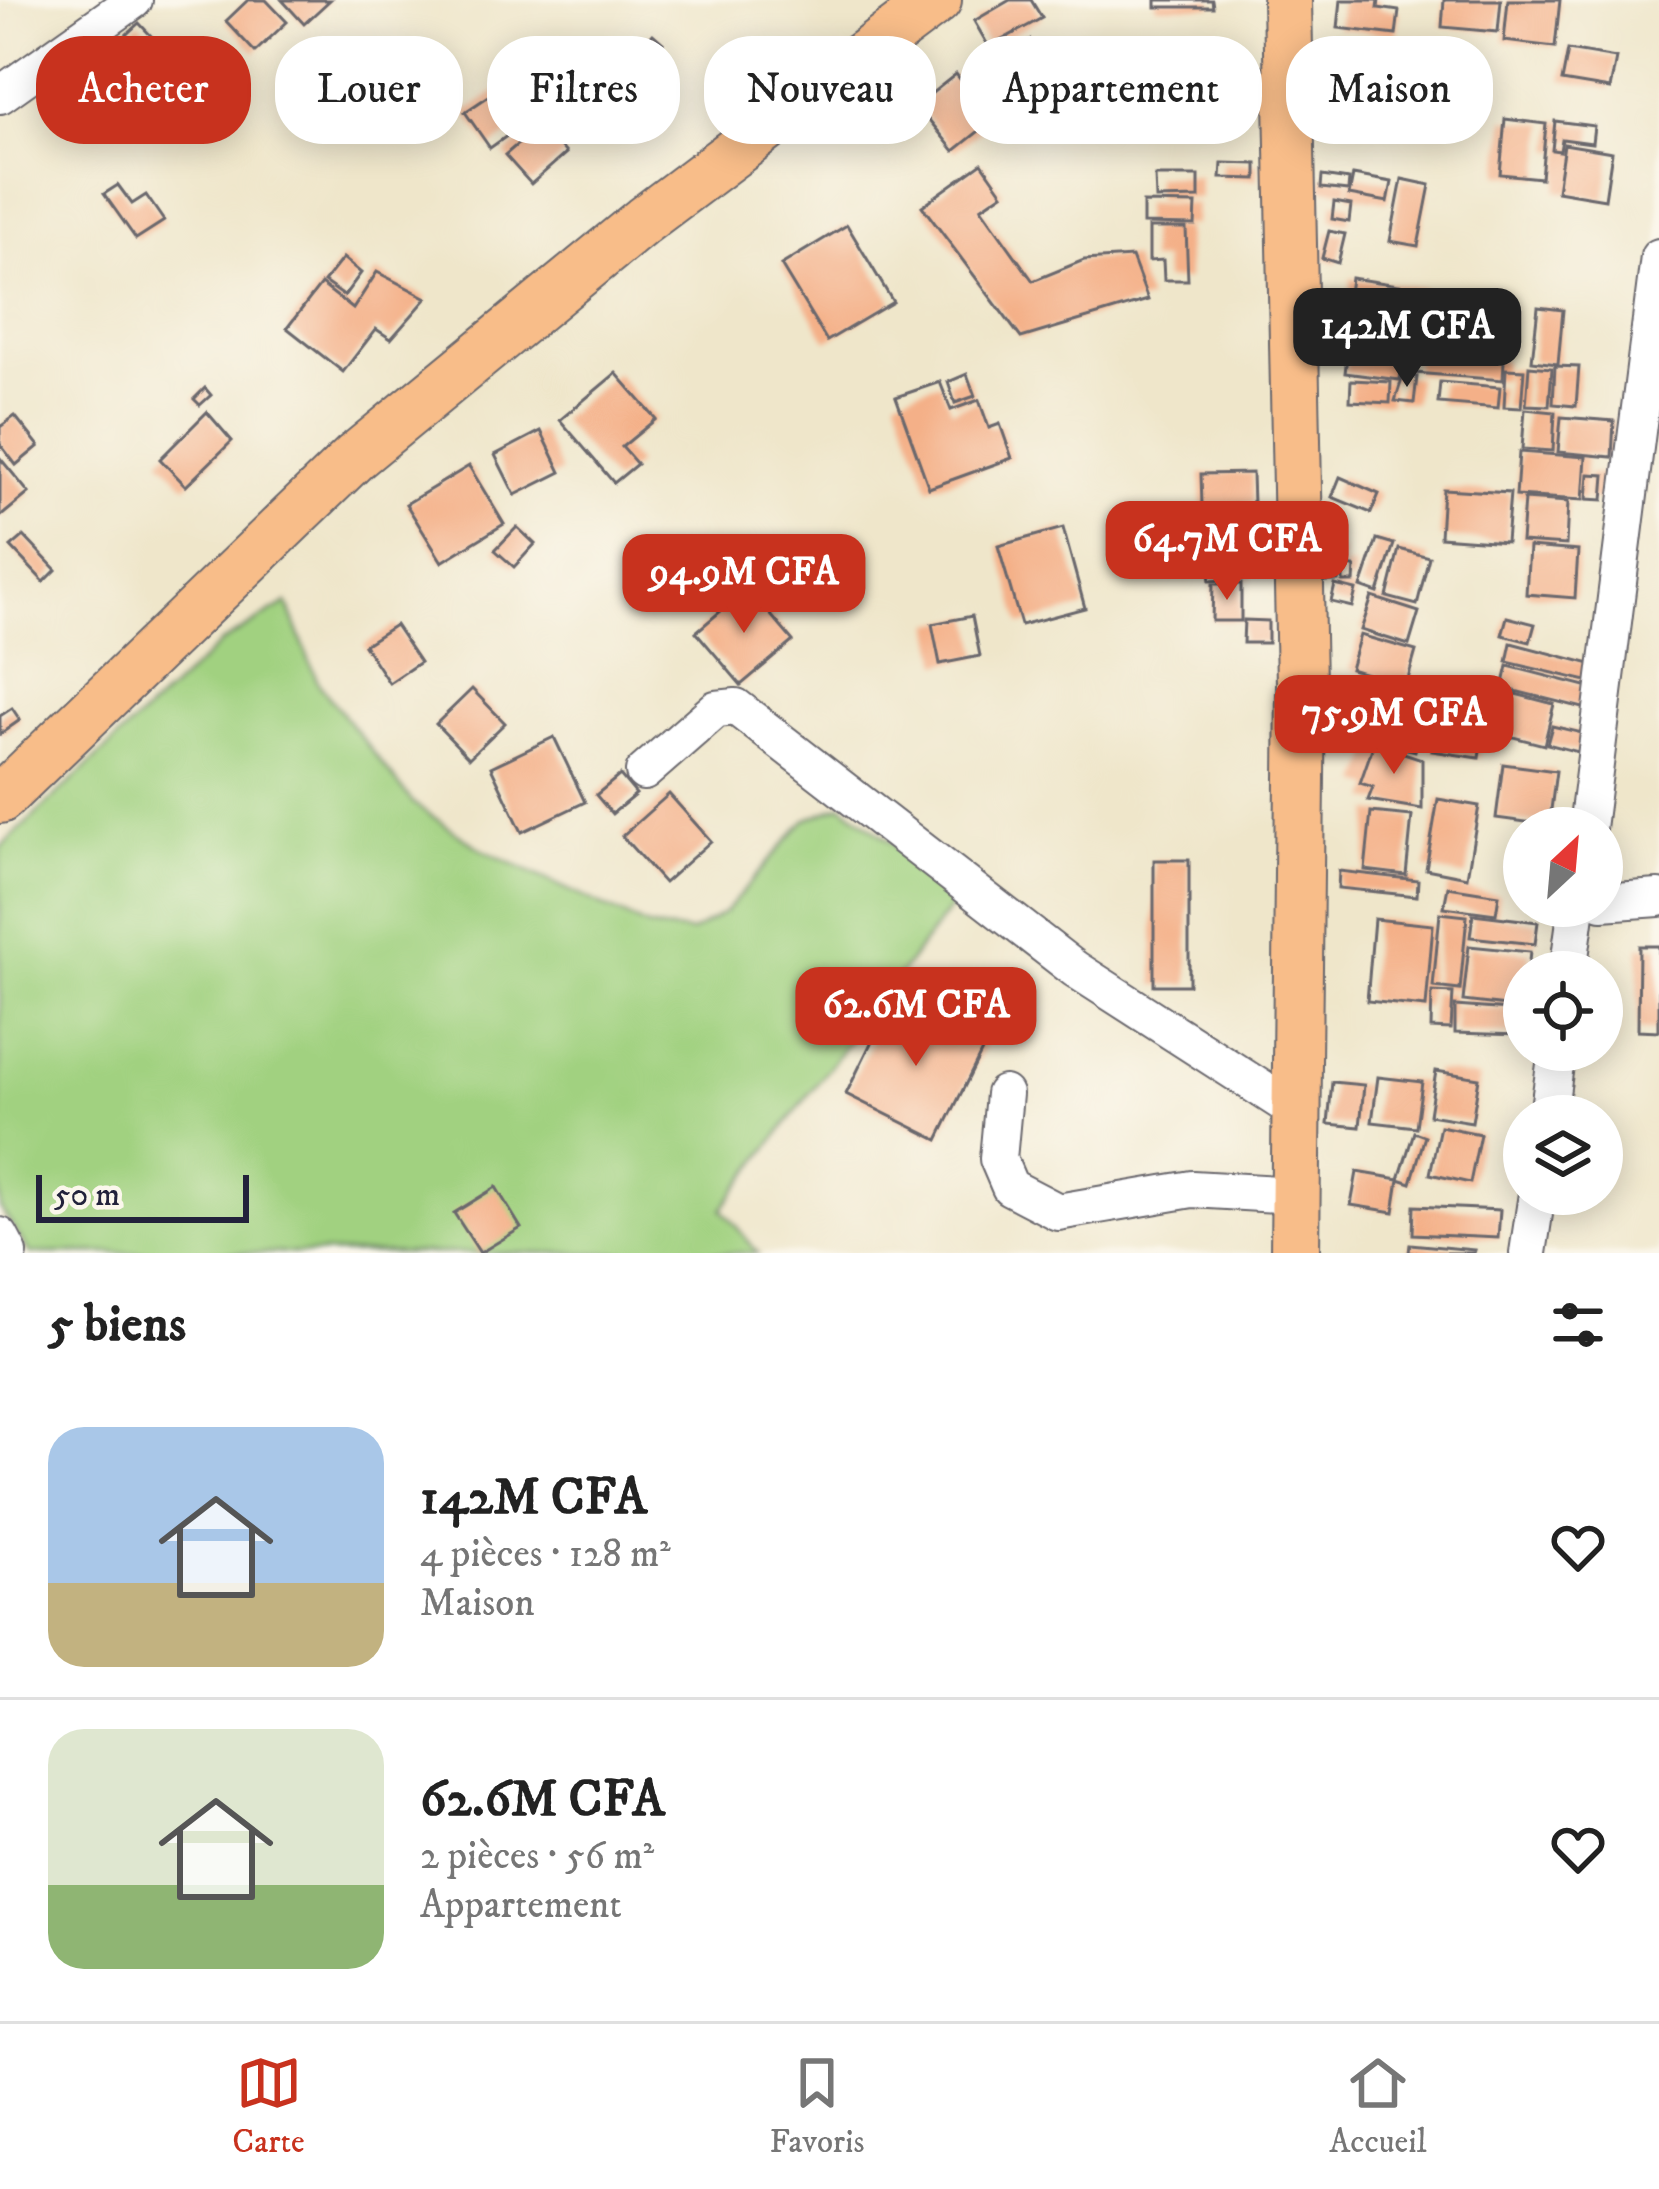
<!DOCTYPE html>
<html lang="fr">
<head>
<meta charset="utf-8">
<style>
  :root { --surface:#fff; --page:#f2f2f2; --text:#222; --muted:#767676; --line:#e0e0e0; --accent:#c8321e }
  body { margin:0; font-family:"IM FELL DW Pica",serif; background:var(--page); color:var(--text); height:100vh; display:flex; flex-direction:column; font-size:45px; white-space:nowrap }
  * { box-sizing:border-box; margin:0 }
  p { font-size:39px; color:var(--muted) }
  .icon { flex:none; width:66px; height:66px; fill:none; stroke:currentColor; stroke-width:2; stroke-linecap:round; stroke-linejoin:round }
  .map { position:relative; height:1253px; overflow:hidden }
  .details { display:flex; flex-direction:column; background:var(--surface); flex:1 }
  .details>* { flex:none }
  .banner { position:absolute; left:36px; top:36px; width:1587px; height:108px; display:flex; gap:24px }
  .needle { width:78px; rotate:26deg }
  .buttons { position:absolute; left:1503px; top:807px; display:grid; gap:24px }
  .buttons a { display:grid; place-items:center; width:120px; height:120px; border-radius:50%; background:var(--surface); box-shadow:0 6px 30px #0003; font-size:60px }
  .scale { position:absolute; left:36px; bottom:30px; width:213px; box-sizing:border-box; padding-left:12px; border:6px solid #22223b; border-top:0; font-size:33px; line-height:42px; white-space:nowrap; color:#22223b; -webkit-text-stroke:9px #fbf7ec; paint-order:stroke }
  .price { position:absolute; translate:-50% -102px; padding:0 27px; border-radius:24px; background:var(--accent); color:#fff; font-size:39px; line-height:78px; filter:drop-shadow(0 3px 6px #0008) }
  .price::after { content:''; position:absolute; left:50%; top:72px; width:36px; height:27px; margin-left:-18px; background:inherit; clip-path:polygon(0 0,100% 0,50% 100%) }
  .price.active { background:#222; color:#fff }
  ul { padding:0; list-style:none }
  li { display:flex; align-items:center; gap:36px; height:300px; padding:0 48px }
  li+li { border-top:3px solid var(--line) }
  li span { display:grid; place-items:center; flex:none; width:336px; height:240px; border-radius:36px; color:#555 }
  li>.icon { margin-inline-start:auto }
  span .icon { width:144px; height:144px; fill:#fffc; stroke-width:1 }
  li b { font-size:51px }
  h2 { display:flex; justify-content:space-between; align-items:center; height:144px; padding:0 48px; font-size:51px }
  .chip { padding:0 42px; border-radius:48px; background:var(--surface); box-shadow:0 6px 30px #0003; font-size:42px; line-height:108px }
  .chip.active { background:var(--accent); color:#fff }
  .dock { display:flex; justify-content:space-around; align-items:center; height:168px; border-top:3px solid var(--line); background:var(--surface); font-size:33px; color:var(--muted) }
  .dock a { display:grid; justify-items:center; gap:6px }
  .dock .active { color:var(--accent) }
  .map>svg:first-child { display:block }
  .green { fill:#a1d180; stroke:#627a5e; stroke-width:3 }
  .building { fill:#f4b088 }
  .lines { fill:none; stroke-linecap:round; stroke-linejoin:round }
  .minor-casing { stroke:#6a676d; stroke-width:40 }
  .major-casing { stroke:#6a676d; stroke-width:52 }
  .minor { stroke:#fff; stroke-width:36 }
  .major { stroke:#f8bd89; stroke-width:48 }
</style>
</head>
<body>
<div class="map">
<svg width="1659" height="1253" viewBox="0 0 1659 1253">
  <rect width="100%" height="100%" fill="#fbf7ec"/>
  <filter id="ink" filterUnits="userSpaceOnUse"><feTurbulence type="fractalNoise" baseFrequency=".00833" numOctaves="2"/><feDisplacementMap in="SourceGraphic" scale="24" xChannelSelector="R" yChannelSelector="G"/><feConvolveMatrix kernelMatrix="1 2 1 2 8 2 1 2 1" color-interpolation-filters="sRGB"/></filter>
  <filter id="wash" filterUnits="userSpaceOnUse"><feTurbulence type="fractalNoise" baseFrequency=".004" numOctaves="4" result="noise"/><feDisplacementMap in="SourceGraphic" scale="48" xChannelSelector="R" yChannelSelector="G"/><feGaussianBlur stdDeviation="2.7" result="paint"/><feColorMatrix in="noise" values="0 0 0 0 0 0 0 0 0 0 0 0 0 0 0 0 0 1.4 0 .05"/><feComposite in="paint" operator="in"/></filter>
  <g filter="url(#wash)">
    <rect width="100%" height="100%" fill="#efe6ca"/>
    <path class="green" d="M287,603L318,683L414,804L481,849L650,928L692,932L725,912L805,820L842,805L906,853L953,904L722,1209L758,1253H30L0,1208V848L221,643Z"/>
    <g id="blocks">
      <g class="building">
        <path d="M248,0H266L287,22L255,52L226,21Z"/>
        <path d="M282,0H330L304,24Z"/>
        <path d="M1010,0H1031L1042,18L989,47L974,21Z"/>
        <path d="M1156,0H1212L1213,7H1156Z"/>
        <path d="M1341,0H1379L1378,8L1399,11L1396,35L1338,28Z"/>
        <path d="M1444,0H1501L1498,32L1442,27Z"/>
        <path d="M1508,0H1560L1555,47L1504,41Z"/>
        <path d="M139,23L171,57L137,87L106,53Z"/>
        <path d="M653,34L663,43L627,87L602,66L627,37L640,48Z"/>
        <path d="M1030,40L1046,67L1022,81L1006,55Z"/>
        <path d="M1381,45L1414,49L1408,102L1374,97Z"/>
        <path d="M1568,50L1616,58L1610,89L1562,81Z"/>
        <path d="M956,74L993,120L954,151L917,105Z"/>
        <path d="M109,77L125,109L99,120L95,113L67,127L60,112L70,107L66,99Z"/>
        <path d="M504,86L528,121L490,148L465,112Z"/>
        <path d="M1505,119L1546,124L1541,178L1500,174Z"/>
        <path d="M1555,121L1594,126L1592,143L1562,139L1560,151L1552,150Z"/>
        <path d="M541,124L566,153L531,184L505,155Z"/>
        <path d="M1564,144L1612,152L1605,199L1557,191Z"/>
        <path d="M982,163L1003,193L981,208L1033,281L1084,260L1132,257L1148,300L1021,338L922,206Z"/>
        <path d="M1222,163L1257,164V179L1221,178Z"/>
        <path d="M1353,175L1392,182L1388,202L1349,195Z"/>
        <path d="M1155,176H1199V198L1156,199Z"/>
        <path d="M1322,176L1349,180L1348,191L1321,188Z"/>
        <path d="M1402,179L1430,185L1418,246L1390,241Z"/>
        <path d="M118,185L132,204L146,195L164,221L136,239L104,194Z"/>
        <path d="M1334,202L1351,205L1349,222L1332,219Z"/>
        <path d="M1143,203L1196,204L1195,225L1143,224Z"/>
        <path d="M847,225L893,302L827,341L781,265Z"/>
        <path d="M1149,228H1186L1188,280H1164L1163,260L1149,261Z"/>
        <path d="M1329,231L1345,234L1338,263L1322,258Z"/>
        <path d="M343,258L361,273L344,296L324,282Z"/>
        <path d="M377,272L427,298L391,339L376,329L343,372L287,328L321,284L353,309Z"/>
        <path d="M1351,278L1426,289L1420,335L1345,324Z"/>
        <path d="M1538,307L1563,310L1558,364L1532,361Z"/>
        <path d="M1437,308L1459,312L1457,322L1435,319Z"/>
        <path d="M1348,328L1409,337L1406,353L1346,343Z"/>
        <path d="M1348,349L1403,356L1400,380L1345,373Z"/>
        <path d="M1416,354L1504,361L1503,380L1415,373Z"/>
        <path d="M1529,366L1552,368L1549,406L1526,405Z"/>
        <path d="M1555,366L1579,367L1576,406L1553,404Z"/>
        <path d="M1506,369L1524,370L1521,408L1504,407Z"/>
        <path d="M616,373L656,419L622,447L637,464L614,483L560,420Z"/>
        <path d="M967,374L975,396L955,403L948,382Z"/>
        <path d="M1403,376L1417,377L1414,403L1395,401Z"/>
        <path d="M1351,380L1391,382L1390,403L1350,401Z"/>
        <path d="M940,382L951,410L979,400L989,428L1000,424L1012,458L929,488L896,397Z"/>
        <path d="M1440,382L1500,387L1498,408L1438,403Z"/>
        <path d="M205,388L211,395L200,405L194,399Z"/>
        <path d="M1525,409L1555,412L1553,451L1522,449Z"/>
        <path d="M207,412L232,441L186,486L160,459Z"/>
        <path d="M15,416L39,446L16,465L0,444V427Z"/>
        <path d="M1561,417L1614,421L1612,457L1558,452Z"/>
        <path d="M541,431L561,472L515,495L495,455Z"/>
        <path d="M1519,452L1586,457L1583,500L1516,496Z"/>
        <path d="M0,458L29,493L0,517Z"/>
        <path d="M469,466L504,524L442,562L406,504Z"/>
        <path d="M1252,473L1253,504L1202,505L1201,474Z"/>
        <path d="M1589,474L1605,475L1603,500L1587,499Z"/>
        <path d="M1340,477L1379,494L1371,513L1332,497Z"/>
        <path d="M1443,489L1510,493L1506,542L1440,537Z"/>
        <path d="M1524,499L1568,502L1566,545L1521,542Z"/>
        <path d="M1250,507L1252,560L1206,562L1203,508Z"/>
        <path d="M517,527L535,544L514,567L495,550Z"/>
        <path d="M1063,528L1085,608L1021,625L998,546Z"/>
        <path d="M24,536L56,570L44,582L11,547Z"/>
        <path d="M1377,539L1394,544L1378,593L1361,587Z"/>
        <path d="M1529,547L1578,551L1575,598L1526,594Z"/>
        <path d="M1399,549L1429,557L1417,605L1387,597Z"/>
        <path d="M1328,550L1344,551L1338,581H1326Z"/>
        <path d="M1252,562L1253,578L1210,581L1208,565Z"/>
        <path d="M1343,566L1355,567L1354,582H1343Z"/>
        <path d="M1213,584H1241V621H1212Z"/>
        <path d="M1335,585L1356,590L1352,607L1331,602Z"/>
        <path d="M748,588L793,641L741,685L696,632Z"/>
        <path d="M1372,597L1419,612L1409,645L1361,630Z"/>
        <path d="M972,616L980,656L940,664L932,624Z"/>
        <path d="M1507,617L1535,624L1530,642L1502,635Z"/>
        <path d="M1244,620L1268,621V643H1243Z"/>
        <path d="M395,625L420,662L389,683L364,645Z"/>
        <path d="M1360,635L1416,651L1406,686L1350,669Z"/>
        <path d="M1511,643L1591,664L1587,681L1507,662Z"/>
        <path d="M1508,666L1597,689L1591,710L1503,688Z"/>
        <path d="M472,689L505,723L469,758L436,724Z"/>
        <path d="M1500,690L1554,704L1544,745L1490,731Z"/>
        <path d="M1342,695L1363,700L1357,726L1364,727L1362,739L1334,732Z"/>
        <path d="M1373,702L1424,715L1415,751L1364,738Z"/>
        <path d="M1439,704L1486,712L1479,758L1432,751Z"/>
        <path d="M12,708L20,720L0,734V716Z"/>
        <path d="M1552,726L1591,735L1586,754L1547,744Z"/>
        <path d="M554,737L585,802L522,832L491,767Z"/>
        <path d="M1374,743L1422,759V809L1368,800L1373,787L1360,783Z"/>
        <path d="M1503,764L1556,771L1549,825L1496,818Z"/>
        <path d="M620,775L636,794L612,814L596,795Z"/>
        <path d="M669,794L711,841L664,883L622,836Z"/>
        <path d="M1438,799L1479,806L1467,877L1426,869Z"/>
        <path d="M1371,812L1412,816L1406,875L1365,870Z"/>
        <rect x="1154" y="860" width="35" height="125"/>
        <path d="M1339,871L1418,880L1417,896L1338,888Z"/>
        <path d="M1448,887L1499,895L1496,914L1444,907Z"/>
        <path d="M1440,913L1467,916L1460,990L1433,987Z"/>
        <path d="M1473,914L1538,922L1535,944L1470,937Z"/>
        <path d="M1374,919L1433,925L1426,1007L1367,1001Z"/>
        <path d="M1469,946L1530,952L1524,1008L1463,1001Z"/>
        <path d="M1639,946H1659V1031L1638,1030Z"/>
        <path d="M1432,992L1453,993L1451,1029L1431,1028Z"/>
        <path d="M893,998L986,1043L938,1140L846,1094Z"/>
        <path d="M1455,1006L1523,1011L1521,1035L1455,1033Z"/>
        <path d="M1436,1071L1479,1078L1472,1122L1429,1115Z"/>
        <path d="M1378,1077L1422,1082L1416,1127L1372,1122Z"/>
        <path d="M1332,1082L1364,1085L1360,1127L1328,1124Z"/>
        <path d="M1440,1126L1480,1134L1470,1183L1430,1174Z"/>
        <path d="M1414,1132L1425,1136L1411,1183L1399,1179L1394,1212L1351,1205L1357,1172L1399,1179Z"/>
        <path d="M496,1187L521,1228L480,1253L454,1213Z"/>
        <path d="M1414,1206L1500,1210L1498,1238L1413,1234Z"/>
        <path d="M1410,1244L1475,1250L1474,1253H1409Z"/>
      </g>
    </g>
  </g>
  <g filter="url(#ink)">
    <use href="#blocks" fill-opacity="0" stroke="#6a676d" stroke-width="3"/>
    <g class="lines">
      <g class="minor-casing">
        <g id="minor">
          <path d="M0,95L134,0"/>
          <path d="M644,772L716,709L736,707L1075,969L1299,1113"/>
          <path d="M1587,828L1659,257"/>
          <path d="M1602,902L1659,898"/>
          <path d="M1568,972L1577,906"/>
          <path d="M1004,1094L998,1159L1010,1187L1058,1212L1192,1189L1296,1195"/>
          <path d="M1548,1116L1557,1050"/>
          <path d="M0,1236L9,1253"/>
          <path d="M1528,1253L1537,1194"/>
        </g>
      </g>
      <g class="major-casing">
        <g id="major">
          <path d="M1287,0L1301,684L1295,1253"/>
          <path d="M0,799L355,457L644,220L937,0"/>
        </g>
      </g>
      <use href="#minor" class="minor"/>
      <use href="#major" class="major"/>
    </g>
  </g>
</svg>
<div class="buttons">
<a><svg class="needle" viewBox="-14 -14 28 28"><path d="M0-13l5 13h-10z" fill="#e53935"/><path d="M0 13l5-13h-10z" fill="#767676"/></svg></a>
<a><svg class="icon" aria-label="locate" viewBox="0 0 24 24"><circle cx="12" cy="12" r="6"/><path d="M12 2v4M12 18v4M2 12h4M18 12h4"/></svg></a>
<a><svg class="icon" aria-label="layers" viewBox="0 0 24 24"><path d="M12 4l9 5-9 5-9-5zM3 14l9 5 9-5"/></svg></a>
</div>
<div class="scale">50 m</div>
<b class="price active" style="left:1407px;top:390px">142M CFA</b>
<b class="price" style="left:1227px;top:603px">64.7M CFA</b>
<b class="price" style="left:744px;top:636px">94.9M CFA</b>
<b class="price" style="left:1394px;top:777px">75.9M CFA</b>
<b class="price" style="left:916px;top:1069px">62.6M CFA</b>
<div class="banner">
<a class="chip active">Acheter</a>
<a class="chip">Louer</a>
<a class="chip">Filtres</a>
<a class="chip">Nouveau</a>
<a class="chip">Appartement</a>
<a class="chip">Maison</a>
</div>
</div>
<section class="details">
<h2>5 biens<svg class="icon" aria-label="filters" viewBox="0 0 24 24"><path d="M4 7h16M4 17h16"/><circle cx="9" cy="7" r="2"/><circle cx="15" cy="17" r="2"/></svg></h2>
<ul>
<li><span style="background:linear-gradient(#a9c7e8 65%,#c2b280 0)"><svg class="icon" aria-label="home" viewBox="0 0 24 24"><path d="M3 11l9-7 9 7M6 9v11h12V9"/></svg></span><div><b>142M CFA</b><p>4 pièces · 128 m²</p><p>Maison</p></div><svg class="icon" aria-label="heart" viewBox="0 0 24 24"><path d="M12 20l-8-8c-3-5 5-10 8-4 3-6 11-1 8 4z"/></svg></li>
<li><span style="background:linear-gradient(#dfe7d0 65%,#8fb573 0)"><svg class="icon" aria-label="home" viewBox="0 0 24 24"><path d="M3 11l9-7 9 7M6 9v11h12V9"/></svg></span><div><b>62.6M CFA</b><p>2 pièces · 56 m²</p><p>Appartement</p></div><svg class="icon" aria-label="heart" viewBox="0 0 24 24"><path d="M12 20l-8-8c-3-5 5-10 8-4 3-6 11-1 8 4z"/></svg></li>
</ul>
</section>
<nav class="dock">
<a class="active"><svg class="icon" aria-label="map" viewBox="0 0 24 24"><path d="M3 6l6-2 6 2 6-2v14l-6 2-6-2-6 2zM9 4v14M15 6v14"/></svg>Carte</a>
<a><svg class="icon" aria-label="saved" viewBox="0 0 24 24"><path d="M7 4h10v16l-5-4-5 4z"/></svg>Favoris</a>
<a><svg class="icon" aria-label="home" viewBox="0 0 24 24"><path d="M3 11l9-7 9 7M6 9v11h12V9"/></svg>Accueil</a>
</nav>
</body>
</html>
